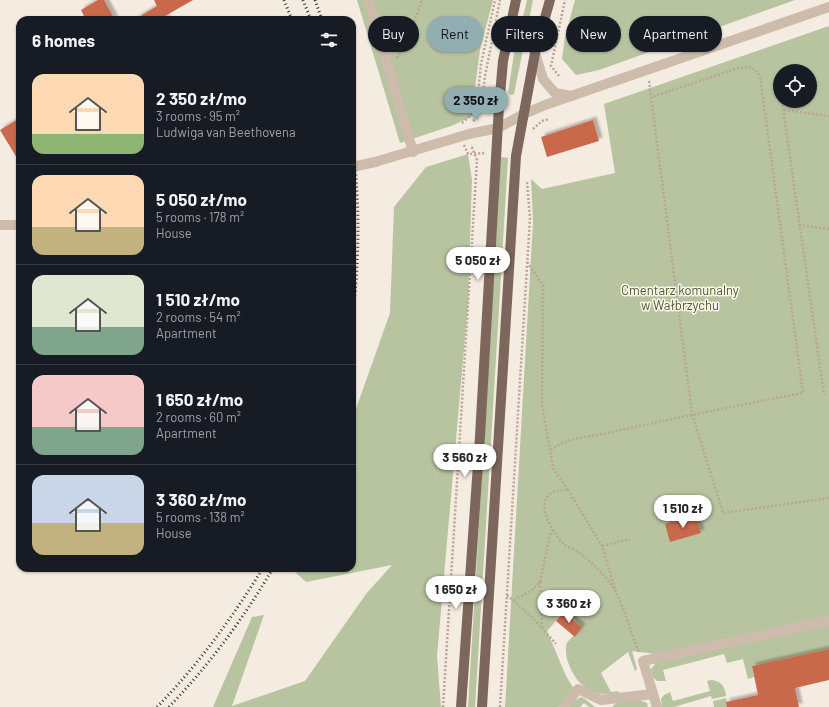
<!DOCTYPE html>
<html lang="en">
<head>
<meta charset="utf-8">
<style>
  :root { --surface:#171b24; --page:#20242c; --text:#f1f3f6; --muted:#9ea1a6; --line:#363941; --accent:#92aeb2 }
  body { margin:0; font-family:Barlow,sans-serif; background:var(--page); color:var(--text); height:100vh; display:flex; flex-direction:column; font-size:15px; white-space:nowrap }
  * { box-sizing:border-box; margin:0 }
  p { font-size:13px; color:var(--muted) }
  .icon { flex:none; width:22px; height:22px; fill:none; stroke:currentColor; stroke-width:2; stroke-linecap:round; stroke-linejoin:round }
  .map { position:relative; flex:1; overflow:hidden }
  .side { position:absolute; left:16px; top:16px; width:340px; height:556px; display:flex; flex-direction:column; background:var(--surface); border-radius:12px; box-shadow:0 1px 3px #0004 }
  .side>* { flex:none }
  .banner { position:absolute; left:368px; top:16px; width:380px; height:36px; display:flex; gap:8px }
  .tools { position:absolute; left:773px; top:64px; display:grid; gap:8px }
  .tools a { display:grid; place-items:center; width:44px; height:44px; border-radius:50%; background:var(--surface); box-shadow:0 1px 3px #0004; font-size:20px }
  .price { position:absolute; translate:-50% -34px; padding:0 9px; border-radius:14px; background:#fff; color:#222; font-size:13px; line-height:26px; filter:drop-shadow(0 1px 2px #0008) }
  .price::after { content:''; position:absolute; left:50%; top:24px; width:12px; height:9px; margin-left:-6px; background:inherit; clip-path:polygon(0 0,100% 0,50% 100%) }
  .price.on { background:var(--accent); color:#111 }
  ul { padding:0; list-style:none }
  li { display:flex; align-items:center; gap:12px; height:100px; padding:0 16px }
  li+li { border-top:1px solid var(--line) }
  li span { display:grid; place-items:center; flex:none; width:112px; height:80px; border-radius:12px; color:#555 }
  li>.icon { margin-inline-start:auto }
  span .icon { width:48px; height:48px; fill:#fffc; stroke-width:1 }
  li b { font-size:17px }
  h2 { display:flex; justify-content:space-between; align-items:center; height:48px; padding:0 16px; font-size:17px }
  .chip { padding:0 14px; border-radius:18px; background:var(--surface); box-shadow:0 1px 3px #0004; font-size:14px; line-height:36px }
  .chip.on { background:var(--accent); color:#111 }
  .map>svg:first-child { display:block }
  .green { fill:#b8c4a0; fill-rule:evenodd }
  .building { fill:#c8694b; filter:url(#shadow) }
  .lines { fill:none; stroke-linecap:round; stroke-linejoin:round }
  .path { stroke:#b9a596; stroke-width:2.5; stroke-dasharray:2 2; stroke-linecap:butt }
  .minor { stroke:#cdbbac; stroke-width:10 }
  .major { stroke:#7d675c; stroke-width:10 }
  .rail { stroke:#3b302b; stroke-width:3; stroke-dasharray:1 3; stroke-linecap:butt }
  .minor-bridge { stroke:#cdbbac; stroke-width:10 }
  .labels { text-anchor:middle; dominant-baseline:central; stroke-width:3; stroke-linejoin:round; paint-order:stroke }
  .park-label { font-size:13px; fill:#4a5a2e; stroke:#fbf5ee }
</style>
</head>
<body>
<div class="map">
<svg width="829" height="707" viewBox="0 0 829 707">
  <defs>
    <filter id="shadow"><feDropShadow dx="3.5" dy="-3.5" stdDeviation="1" flood-color="#0004"/></filter>
  </defs>
  <rect width="100%" height="100%" fill="#f4ebe1"/>
  <g class="green">
    <path d="M357,0H493L480,50L471,117L451,126L400,143Z"/>
    <path d="M527,0H533L514,94L511,95L508,93L514,54Z"/>
    <path d="M575,0H795L599,70L576,75L562,59L565,37Z"/>
    <path d="M829,26V616L656,654L632,651L637,669L635,671L628,652L601,673L611,692L619,691L618,694C591,697 575,685 567,659C566,654 565,648 567,643C570,638 578,633 582,627L564,612L547,631L566,676L574,689L558,707H505L533,222L531,179L542,189L615,173L604,104ZM780,71H810V101H780Z"/>
    <path d="M468,154L472,180L468,303L437,656L441,707H213L252,617L264,615L232,706L305,681L366,594L392,565L306,582L292,569L352,568V420L390,313L394,207L426,167Z"/>
    <path d="M501,157L508,158L475,707H468Z"/>
    <path d="M829,625V649L752,666L754,677L748,679L743,659L727,663L724,654L663,670L666,681H657L652,676L651,669L656,663Z"/>
    <path d="M711,680C721,681 725,686 726,696L712,699L711,696L674,707H662L661,699L664,695L670,692L673,701L710,691L707,681Z"/>
    <path d="M581,697L585,699L595,707H589L584,703L580,707H568L574,701Z"/>
    <path d="M726,698L728,707H714L713,701Z"/>
    <path d="M640,700L647,703L648,707H612L616,703Z"/>
  </g>
  <g class="building">
    <path d="M98,0H104L115,20H86L81,10Z"/>
    <path d="M154,0H193L165,16L167,20H134L157,6Z"/>
    <path d="M20,118V163L0,130Z"/>
    <path d="M593,120L599,141L547,157L541,137Z"/>
    <path d="M696,516L701,533L670,542L665,524Z"/>
    <path d="M564,612L582,627L575,637L556,621Z"/>
    <path d="M829,649V680L795,688L799,707H727L726,702L758,695L752,666Z"/>
  </g>
  <g class="lines">
    <g class="path">
      <path d="M397,58L410,33L422,0"/>
      <path d="M777,75L780,91"/>
      <path d="M559,76L551,66L565,0"/>
      <path d="M649,81L692,414L723,513L829,498"/>
      <path d="M782,101L824,395"/>
      <path d="M784,110L829,116"/>
      <path d="M473,121L476,119L481,108L485,76L500,0"/>
      <path d="M462,123L476,111L481,64L495,0"/>
      <path d="M533,129L542,121L549,119"/>
      <path d="M464,145L468,154L486,153"/>
      <path d="M799,225L829,229"/>
      <path d="M527,262L543,285L542,404L553,468L568,490C530,489 546,523 560,540C564,546 572,548 578,552C593,563 609,578 617,595C626,612 631,634 639,652"/>
      <path d="M551,450C564,438 595,436 612,432C675,418 739,405 803,393L760,76L756,71L750,67L738,68L652,97"/>
      <path d="M568,490L602,546L616,592"/>
      <path d="M602,546L630,539"/>
      <path d="M540,582L542,629"/>
      <path d="M507,595L532,617L556,644"/>
      <path d="M514,600L532,590L540,582L550,535L553,531"/>
      <path d="M443,707L477,160L471,145"/>
      <path d="M500,707L530,218L527,182"/>
    </g>
    <g class="minor">
      <path d="M369,0L413,152"/>
      <path d="M535,53L543,79L555,93L572,96"/>
      <path d="M375,162L469,134L498,128L524,114L545,105L829,7"/>
      <path d="M0,225H20"/>
      <path d="M653,694L643,661L829,621"/>
      <path d="M564,707L578,689L601,700L653,694L657,707"/>
    </g>
    <g class="major">
      <path d="M461,707L480,436L499,106L503,61L516,0"/>
      <path d="M482,707L516,156L535,53L550,0"/>
    </g>
    <g class="rail">
      <path d="M284,0L292,20"/>
      <path d="M303,0L311,20"/>
      <path d="M315,0L322,20"/>
      <path d="M352,147C361,200 359,267 352,321"/>
      <path d="M157,707C198,665 232,618 263,568"/>
      <path d="M169,707C209,665 244,618 273,568"/>
    </g>
    <path class="minor-bridge" d="M352,167L375,162"/>
  </g>
  <g class="labels">
    <g class="park-label">
      <text x="680" y="290">Cmentarz komunalny<tspan x="680" dy="15">w Wałbrzychu</tspan></text>
    </g>
  </g>
</svg>
<div class="tools">
<a><svg class="icon" aria-label="locate" viewBox="0 0 24 24"><circle cx="12" cy="12" r="6"/><path d="M12 2v4M12 18v4M2 12h4M18 12h4"/></svg></a>
</div>
<b class="price on" style="left:476px;top:121px">2 350 zł</b>
<b class="price" style="left:478px;top:281px">5 050 zł</b>
<b class="price" style="left:465px;top:478px">3 560 zł</b>
<b class="price" style="left:683px;top:529px">1 510 zł</b>
<b class="price" style="left:456px;top:610px">1 650 zł</b>
<b class="price" style="left:569px;top:624px">3 360 zł</b>
<div class="banner">
<a class="chip">Buy</a>
<a class="chip on">Rent</a>
<a class="chip">Filters</a>
<a class="chip">New</a>
<a class="chip">Apartment</a>
</div>
<section class="side">
<h2>6 homes<svg class="icon" aria-label="filters" viewBox="0 0 24 24"><path d="M4 7h16M4 17h16"/><circle cx="9" cy="7" r="2"/><circle cx="15" cy="17" r="2"/></svg></h2>
<ul>
<li><span style="background:linear-gradient(#ffd9b3 75%,#8fb573 0)"><svg class="icon" aria-label="home" viewBox="0 0 24 24"><path d="M3 11l9-7 9 7M6 9v11h12V9"/></svg></span><div><b>2 350 zł/mo</b><p>3 rooms · 95 m²</p><p>Ludwiga van Beethovena</p></div></li>
<li><span style="background:linear-gradient(#ffd9b3 65%,#c2b280 0)"><svg class="icon" aria-label="home" viewBox="0 0 24 24"><path d="M3 11l9-7 9 7M6 9v11h12V9"/></svg></span><div><b>5 050 zł/mo</b><p>5 rooms · 178 m²</p><p>House</p></div></li>
<li><span style="background:linear-gradient(#dfe7d0 65%,#7fa58c 0)"><svg class="icon" aria-label="home" viewBox="0 0 24 24"><path d="M3 11l9-7 9 7M6 9v11h12V9"/></svg></span><div><b>1 510 zł/mo</b><p>2 rooms · 54 m²</p><p>Apartment</p></div></li>
<li><span style="background:linear-gradient(#f6c9c9 65%,#7fa58c 0)"><svg class="icon" aria-label="home" viewBox="0 0 24 24"><path d="M3 11l9-7 9 7M6 9v11h12V9"/></svg></span><div><b>1 650 zł/mo</b><p>2 rooms · 60 m²</p><p>Apartment</p></div></li>
<li><span style="background:linear-gradient(#c9d6e8 60%,#c2b280 0)"><svg class="icon" aria-label="home" viewBox="0 0 24 24"><path d="M3 11l9-7 9 7M6 9v11h12V9"/></svg></span><div><b>3 360 zł/mo</b><p>5 rooms · 138 m²</p><p>House</p></div></li>
</ul>
</section>
</div>
</body>
</html>
